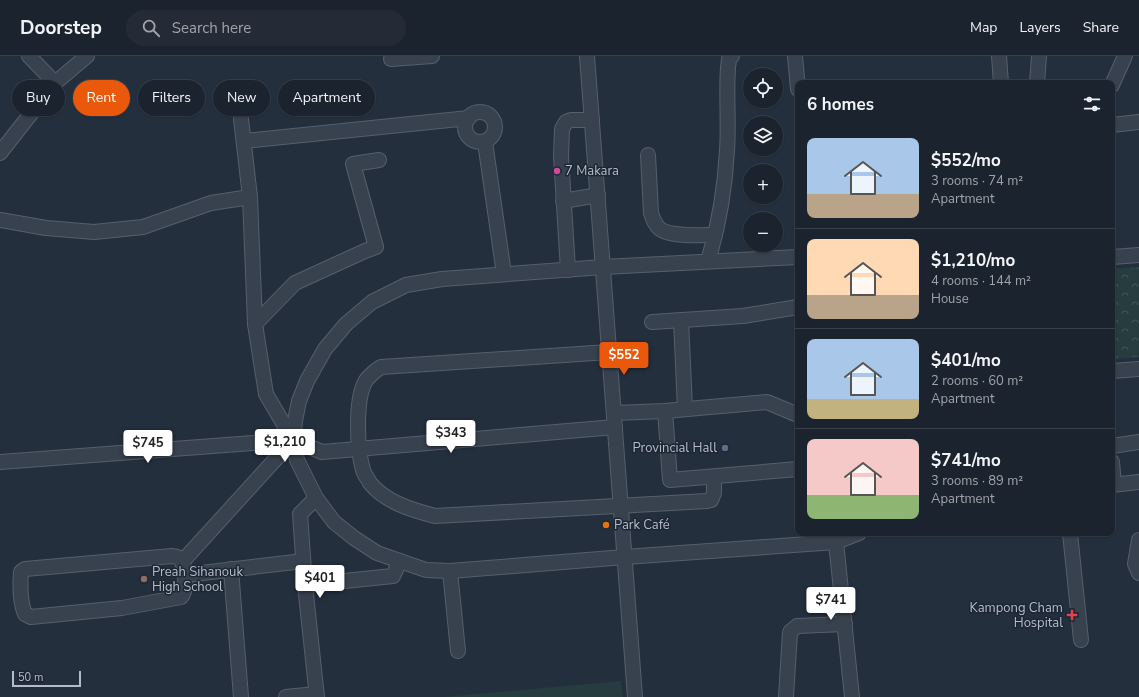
<!DOCTYPE html>
<html lang="en">
<head>
<meta charset="utf-8">
<style>
  :root { --surface:#1b232e; --page:#242b36; --text:#f1f3f6; --muted:#a0a4aa; --line:#39404a; --accent:#ea580c }
  body { margin:0; font-family:"Nunito Sans",sans-serif; background:var(--page); color:var(--text); height:100vh; display:flex; flex-direction:column; font-size:15px; white-space:nowrap }
  * { box-sizing:border-box; margin:0 }
  p { font-size:13px; color:var(--muted) }
  .icon { flex:none; width:22px; height:22px; fill:none; stroke:currentColor; stroke-width:2; stroke-linecap:round; stroke-linejoin:round }
  .map { position:relative; flex:1; overflow:hidden }
  .panel { position:absolute; left:795px; top:24px; width:320px; height:456px; display:flex; flex-direction:column; background:var(--surface); border-radius:8px; box-shadow:0 1px 3px #0004,0 0 0 1px var(--line) }
  .panel>* { flex:none }
  .top-card { position:absolute; left:12px; top:24px; width:380px; height:36px; display:flex; gap:8px }
  .controls { position:absolute; left:743px; top:12px; display:grid; gap:8px }
  .controls a { display:grid; place-items:center; width:40px; height:40px; border-radius:50%; background:var(--surface); box-shadow:0 1px 3px #0004,0 0 0 1px var(--line); font-size:20px }
  .scale { position:absolute; left:12px; bottom:10px; width:69px; box-sizing:border-box; padding-left:4px; border:2px solid #b4bcc9; border-top:0; font-size:11px; line-height:14px; white-space:nowrap; color:#b4bcc9; -webkit-text-stroke:3px #1d2633; paint-order:stroke }
  .price { position:absolute; translate:-50% -34px; padding:0 9px; border-radius:4px; background:#fff; color:#222; font-size:13px; line-height:26px; filter:drop-shadow(0 1px 2px #0008) }
  .price::after { content:''; position:absolute; left:50%; top:24px; width:12px; height:9px; margin-left:-6px; background:inherit; clip-path:polygon(0 0,100% 0,50% 100%) }
  .price.current { background:var(--accent); color:#fff }
  ul { padding:0; list-style:none }
  li { display:flex; align-items:center; gap:12px; height:100px; padding:0 12px }
  li+li { border-top:1px solid var(--line) }
  li span { display:grid; place-items:center; flex:none; width:112px; height:80px; border-radius:8px; color:#555 }
  li>.icon { margin-inline-start:auto }
  span .icon { width:48px; height:48px; fill:#fffc; stroke-width:1 }
  li b { font-size:17px }
  h2 { display:flex; justify-content:space-between; align-items:center; height:48px; padding:0 12px; font-size:17px }
  .chip { padding:0 14px; border-radius:18px; background:var(--surface); box-shadow:0 1px 3px #0004,0 0 0 1px var(--line); font-size:14px; line-height:36px }
  .chip.current { background:var(--accent); color:#fff }
  header { display:flex; align-items:center; gap:24px; box-sizing:border-box; height:56px; padding:0 20px; background:var(--surface); border-bottom:1px solid var(--line) }
  header strong { font-size:19px }
  nav { display:flex; gap:22px; margin-inline-start:auto; font-size:14px }
  .search { width:280px; height:36px; background:var(--page); display:flex; align-items:center; gap:10px; box-sizing:border-box; padding:0 14px; border-radius:22px; color:var(--muted); font-size:15px }
  .map>svg:first-child { display:block }
  .green { fill:#263c3f }
  .park { fill:url(#park-crowns) }
  .lines { fill:none; stroke-linecap:round; stroke-linejoin:round }
  .minor-casing { stroke:#565f6c; stroke-width:16 }
  .minor { stroke:#38414e; stroke-width:14 }
  .hotel-dot { fill:#d1479c; stroke:#1d2633; stroke-width:1.5 }
  .service-dot { fill:#5c6f8a; stroke:#1d2633; stroke-width:1.5 }
  .food-dot { fill:#e8710a; stroke:#1d2633; stroke-width:1.5 }
  .education-dot { fill:#8d6e63; stroke:#1d2633; stroke-width:1.5 }
  .health-dot { fill:#e0444e; stroke:#1d2633; stroke-width:1.5 }
  .labels { text-anchor:middle; dominant-baseline:central; stroke-width:3; stroke-linejoin:round; paint-order:stroke }
  .poi-label { font-size:13px; fill:#b4bcc9; stroke:#1d2633; text-anchor:start }
</style>
</head>
<body>
<header>
<strong>Doorstep</strong>
<div class="search"><svg class="icon" aria-label="search" viewBox="0 0 24 24"><circle cx="10" cy="10" r="6"/><path d="M15 15l6 6"/></svg>Search here</div>
<nav><a>Map</a><a>Layers</a><a>Share</a></nav>
</header>
<div class="map">
<svg width="1139" height="641" viewBox="0 0 1139 641">
  <defs>
    <pattern id="park-crowns" width="20" height="18" patternUnits="userSpaceOnUse"><rect width="20" height="18" fill="#263c3f"/><path d="M2 6a3 3 0 1 1 6 0M12 15a3 3 0 1 1 6 0" fill="none" stroke="#435659"/></pattern>
  </defs>
  <rect width="100%" height="100%" fill="#242f3e"/>
  <path class="green" d="M621,625L623,641H443Z"/>
  <path class="park" d="M1139,211V301L1112,303V213Z"/>
  <g class="lines">
    <g class="minor-casing">
      <g id="minor">
        <path d="M29,0L55,27"/>
        <path d="M587,0L635,641"/>
        <path d="M795,0L798,33"/>
        <path d="M999,0L1001,27"/>
        <path d="M391,3L432,0"/>
        <path d="M1037,27L1039,0"/>
        <path d="M1112,29L1125,0"/>
        <circle cx="480" cy="71" r="15"/>
        <path d="M241,63L250,141L255,268L266,338L293,384"/>
        <path d="M1112,69L1139,66"/>
        <path d="M244,85L469,62"/>
        <path d="M485,86L504,218"/>
        <path d="M0,97L55,27L87,0"/>
        <path d="M648,99L651,157C653,163 655,169 660,173C670,181 702,179 715,179"/>
        <path d="M563,145L598,139"/>
        <path d="M0,164L46,172L94,176L143,171L211,147L250,141"/>
        <path d="M798,201L603,211L442,223L406,229L372,246L346,268L325,293L307,325L299,345L295,365L293,384L297,404L316,442L334,466L354,482L377,497L400,505L426,514L450,515L625,501L836,486L859,477"/>
        <path d="M1112,201L1139,199"/>
        <path d="M708,205C719,169 725,132 727,94C729,67 726,39 728,12L729,3L732,0"/>
        <path d="M568,214L561,100L562,73L566,66L571,64H592"/>
        <path d="M681,264L685,353"/>
        <path d="M652,266L743,260L798,251"/>
        <path d="M255,268L295,227L365,195L376,191L353,108L379,104"/>
        <path d="M609,296L381,311C375,315 369,319 365,326C355,345 357,393 363,414C364,418 368,423 370,427C385,446 412,454 435,460L707,445L711,444L714,437V421"/>
        <path d="M1112,315L1139,313"/>
        <path d="M665,355L670,424L798,413"/>
        <path d="M614,357L665,355L767,346L798,359"/>
        <path d="M1112,390L1139,386"/>
        <path d="M0,406L293,384L322,396L615,371"/>
        <path d="M1112,406L1114,428"/>
        <path d="M1112,429L1139,426"/>
        <path d="M316,442L300,458L305,529L317,641"/>
        <path d="M1070,477L1081,584"/>
        <path d="M1139,484L1135,508L1139,517"/>
        <path d="M836,486L852,641"/>
        <path d="M172,500C176,500 180,501 182,506C186,513 187,535 181,541L122,552L31,561L25,558C20,546 20,529 21,516L25,513Z"/>
        <path d="M182,506L293,384"/>
        <path d="M231,513L241,641"/>
        <path d="M450,515L458,595"/>
        <path d="M185,519L303,505"/>
        <path d="M305,529L393,520L400,505"/>
        <path d="M286,641L316,638"/>
        <path d="M786,641L790,576L797,570L845,568"/>
      </g>
    </g>
    <use href="#minor" class="minor"/>
  </g>
  <circle class="hotel-dot" cx="557" cy="115" r="4"/>
  <circle class="service-dot" cx="725" cy="392" r="4"/>
  <circle class="food-dot" cx="606" cy="469" r="4"/>
  <circle class="education-dot" cx="144" cy="523" r="4"/>
  <path class="health-dot" d="M1070 553h4v4h4v4h-4v4h-4v-4h-4v-4h4z"/>
  <g class="labels">
    <g class="poi-label">
      <text x="565" y="115">7 Makara</text>
      <text x="717" y="392" text-anchor="end">Provincial Hall</text>
      <text x="614" y="469">Park Café</text>
      <text x="152" y="516">Preah Sihanouk<tspan x="152" dy="15">High School</tspan></text>
      <text x="1063" y="552" text-anchor="end">Kampong Cham<tspan x="1063" dy="15">Hospital</tspan></text>
    </g>
  </g>
</svg>
<div class="controls">
<a><svg class="icon" aria-label="locate" viewBox="0 0 24 24"><circle cx="12" cy="12" r="6"/><path d="M12 2v4M12 18v4M2 12h4M18 12h4"/></svg></a>
<a><svg class="icon" aria-label="layers" viewBox="0 0 24 24"><path d="M12 4l9 5-9 5-9-5zM3 14l9 5 9-5"/></svg></a>
<a>+</a>
<a>−</a>
</div>
<div class="scale">50 m</div>
<b class="price current" style="left:624px;top:320px">$552</b>
<b class="price" style="left:451px;top:398px">$343</b>
<b class="price" style="left:285px;top:407px">$1,210</b>
<b class="price" style="left:148px;top:408px">$745</b>
<b class="price" style="left:320px;top:543px">$401</b>
<b class="price" style="left:831px;top:565px">$741</b>
<div class="top-card">
<a class="chip">Buy</a>
<a class="chip current">Rent</a>
<a class="chip">Filters</a>
<a class="chip">New</a>
<a class="chip">Apartment</a>
</div>
<section class="panel">
<h2>6 homes<svg class="icon" aria-label="filters" viewBox="0 0 24 24"><path d="M4 7h16M4 17h16"/><circle cx="9" cy="7" r="2"/><circle cx="15" cy="17" r="2"/></svg></h2>
<ul>
<li><span style="background:linear-gradient(#a9c7e8 70%,#b9a48a 0)"><svg class="icon" aria-label="home" viewBox="0 0 24 24"><path d="M3 11l9-7 9 7M6 9v11h12V9"/></svg></span><div><b>$552/mo</b><p>3 rooms · 74 m²</p><p>Apartment</p></div></li>
<li><span style="background:linear-gradient(#ffd9b3 70%,#b9a48a 0)"><svg class="icon" aria-label="home" viewBox="0 0 24 24"><path d="M3 11l9-7 9 7M6 9v11h12V9"/></svg></span><div><b>$1,210/mo</b><p>4 rooms · 144 m²</p><p>House</p></div></li>
<li><span style="background:linear-gradient(#a9c7e8 75%,#c2b280 0)"><svg class="icon" aria-label="home" viewBox="0 0 24 24"><path d="M3 11l9-7 9 7M6 9v11h12V9"/></svg></span><div><b>$401/mo</b><p>2 rooms · 60 m²</p><p>Apartment</p></div></li>
<li><span style="background:linear-gradient(#f6c9c9 70%,#8fb573 0)"><svg class="icon" aria-label="home" viewBox="0 0 24 24"><path d="M3 11l9-7 9 7M6 9v11h12V9"/></svg></span><div><b>$741/mo</b><p>3 rooms · 89 m²</p><p>Apartment</p></div></li>
</ul>
</section>
</div>
</body>
</html>
